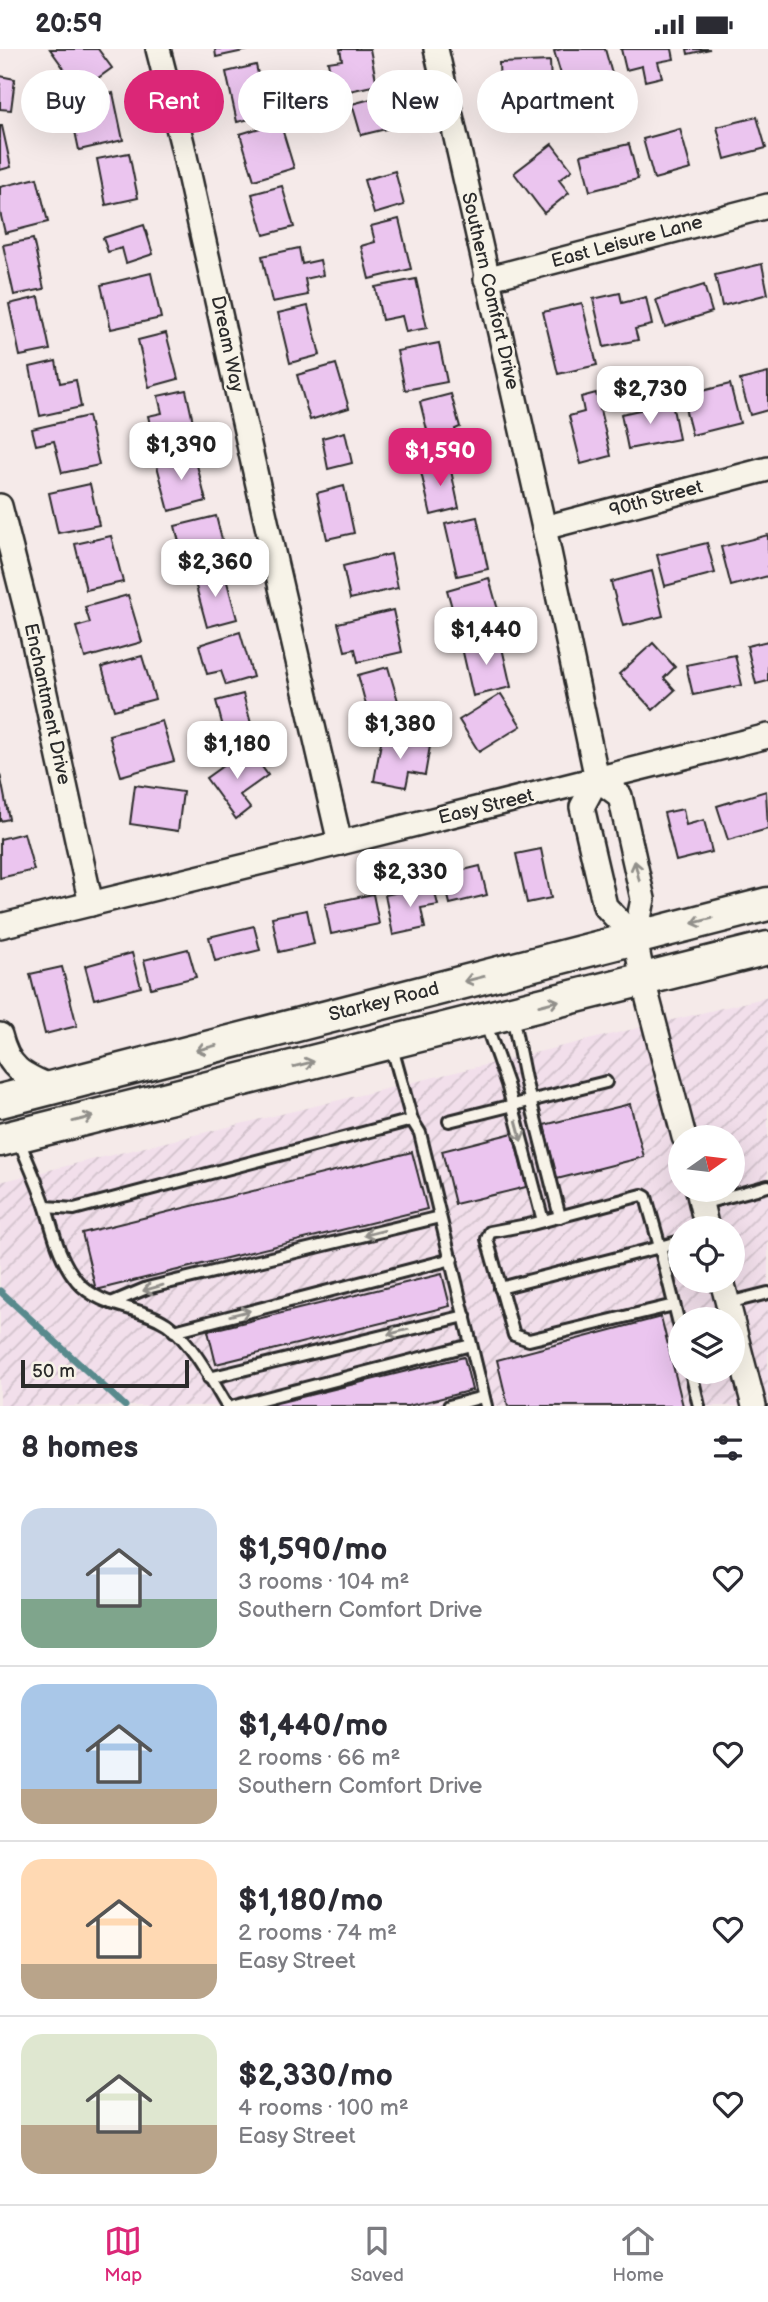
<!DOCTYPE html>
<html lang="en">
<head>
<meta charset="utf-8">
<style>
  :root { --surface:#fff; --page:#f2f2f3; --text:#2b2b33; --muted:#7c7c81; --line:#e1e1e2; --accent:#db2777 }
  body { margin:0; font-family:"Balsamiq Sans",sans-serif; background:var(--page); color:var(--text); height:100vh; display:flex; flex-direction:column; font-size:26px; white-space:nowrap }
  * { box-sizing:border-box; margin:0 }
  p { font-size:23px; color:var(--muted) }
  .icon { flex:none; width:38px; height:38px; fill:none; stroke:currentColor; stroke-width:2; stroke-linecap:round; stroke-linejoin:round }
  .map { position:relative; height:1357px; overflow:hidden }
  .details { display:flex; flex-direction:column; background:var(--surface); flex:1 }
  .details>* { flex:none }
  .top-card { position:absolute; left:21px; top:21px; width:726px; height:63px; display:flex; gap:14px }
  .needle { width:46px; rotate:76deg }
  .controls { position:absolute; left:668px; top:1076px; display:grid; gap:14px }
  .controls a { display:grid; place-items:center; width:77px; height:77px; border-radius:50%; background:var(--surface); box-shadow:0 7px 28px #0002; font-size:35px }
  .scale { position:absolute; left:21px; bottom:18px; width:168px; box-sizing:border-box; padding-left:7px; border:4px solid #2b2b2b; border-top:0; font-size:19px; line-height:24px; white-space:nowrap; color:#2b2b2b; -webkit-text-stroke:5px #f7f3e8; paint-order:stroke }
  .price { position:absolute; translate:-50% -60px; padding:0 16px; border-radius:14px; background:#fff; color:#222; font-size:23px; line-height:46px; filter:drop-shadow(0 2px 4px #0008) }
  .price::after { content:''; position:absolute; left:50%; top:42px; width:21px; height:16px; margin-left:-10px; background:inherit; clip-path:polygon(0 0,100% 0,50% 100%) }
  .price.active { background:var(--accent); color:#fff }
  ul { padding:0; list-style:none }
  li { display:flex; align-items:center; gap:21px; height:175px; padding:0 21px }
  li+li { border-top:2px solid var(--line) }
  li span { display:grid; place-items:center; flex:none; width:196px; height:140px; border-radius:21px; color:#555 }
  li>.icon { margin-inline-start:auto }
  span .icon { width:84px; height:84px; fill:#fffc; stroke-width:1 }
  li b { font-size:30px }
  h2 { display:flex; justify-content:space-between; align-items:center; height:84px; padding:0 21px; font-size:30px }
  .pill { padding:0 24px; border-radius:32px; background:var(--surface); box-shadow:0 7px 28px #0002; font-size:24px; line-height:63px }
  .pill.active { background:var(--accent); color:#fff }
  .status { display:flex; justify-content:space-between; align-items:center; height:49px; padding:0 35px; background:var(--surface); direction:ltr }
  .status svg { height:19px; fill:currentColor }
  .dock { display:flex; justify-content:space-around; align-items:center; height:98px; border-top:2px solid var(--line); background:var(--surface); font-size:19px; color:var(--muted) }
  .dock a { display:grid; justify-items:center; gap:4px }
  .dock .active { color:var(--accent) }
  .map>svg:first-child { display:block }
  .industrial { fill:url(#industrial-furrows) }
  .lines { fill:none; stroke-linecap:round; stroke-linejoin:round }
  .stream { stroke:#598a8d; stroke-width:7 }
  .building { fill:#ebc5ef; stroke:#2b2b2b; stroke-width:2 }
  .lane-casing { stroke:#2b2b2b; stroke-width:16 }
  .street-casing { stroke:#2b2b2b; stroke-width:28 }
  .secondary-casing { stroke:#2b2b2b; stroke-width:37 }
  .lane { stroke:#f7f3e8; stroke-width:10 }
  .street { stroke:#f7f3e8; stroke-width:23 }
  .secondary { stroke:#f7f3e8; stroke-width:32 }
  .oneway { stroke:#918f8a }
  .labels { text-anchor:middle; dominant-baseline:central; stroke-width:5; stroke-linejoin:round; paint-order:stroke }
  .street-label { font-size:19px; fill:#2b2b2b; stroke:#f7f3e8 }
</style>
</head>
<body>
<div class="status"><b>20:59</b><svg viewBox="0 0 49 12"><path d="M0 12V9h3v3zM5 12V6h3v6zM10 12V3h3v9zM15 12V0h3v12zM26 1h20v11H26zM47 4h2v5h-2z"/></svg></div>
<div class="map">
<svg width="768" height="1357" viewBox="0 0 768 1357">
  <defs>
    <pattern id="industrial-furrows" width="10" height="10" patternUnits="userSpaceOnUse" patternTransform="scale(1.75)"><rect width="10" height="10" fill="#f2dfeb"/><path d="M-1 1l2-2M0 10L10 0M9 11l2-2" fill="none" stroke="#d0c0ca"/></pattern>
  </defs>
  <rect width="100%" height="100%" fill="#f5eae9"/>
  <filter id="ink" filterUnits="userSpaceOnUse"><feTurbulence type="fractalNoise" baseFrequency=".0143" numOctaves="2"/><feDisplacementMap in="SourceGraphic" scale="14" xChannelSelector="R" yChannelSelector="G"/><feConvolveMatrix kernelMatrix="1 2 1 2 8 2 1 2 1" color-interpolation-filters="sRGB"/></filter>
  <g filter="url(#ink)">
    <g class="industrial">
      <path d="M768,948V1357L733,1225V1180L721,1179L711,1141H733V1088H698L668,972Z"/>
      <path d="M642,978L681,1126V1141H685L695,1179L681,1180V1232H708L718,1270H681V1323H732L741,1357H0V1133Z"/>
    </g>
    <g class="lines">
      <path class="stream" d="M0,1242L125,1357"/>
    </g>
    <g class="building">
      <path d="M50,0H98L112,19L80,42Z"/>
      <path d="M215,0H253L216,8Z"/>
      <path d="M340,0H370L377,36L335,45L328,13L342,11Z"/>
      <path d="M562,0H605L612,25L565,39L554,2Z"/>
      <path d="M621,0H672L674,10L658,13L662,28L645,32L642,17L626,21Z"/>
      <path d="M687,0H710L688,5Z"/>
      <path d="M550,12L552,60L501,62L499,14Z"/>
      <path d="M256,16L267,66L237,73L226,23Z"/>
      <path d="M0,27L15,30L11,61L0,60Z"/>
      <path d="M113,44L123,91L79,101L69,54Z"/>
      <path d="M382,47L390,79L361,86L352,55Z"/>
      <path d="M757,68L766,99L725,110L717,78Z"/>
      <path d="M280,73L294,119L254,131L240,85Z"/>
      <path d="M0,77H2L11,118L0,121Z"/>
      <path d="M680,80L691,120L654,130L643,90Z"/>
      <path d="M552,95L572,121L559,131L569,144L544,164L514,124Z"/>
      <path d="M629,95L638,130L590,142L581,106Z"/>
      <path d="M129,104L138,149L106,156L97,110Z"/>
      <path d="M395,122L404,156L374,165L364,131Z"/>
      <path d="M37,129L48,173L5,184L0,163V138Z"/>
      <path d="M282,137L294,178L264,186L252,145Z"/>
      <path d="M399,170L411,220L369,230L361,197L375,193L371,177Z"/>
      <path d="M144,176L153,205L126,214L122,199L108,203L103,189Z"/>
      <path d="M33,190L44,240L14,246L3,196Z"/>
      <path d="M299,199L302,215L320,211L323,226L305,230L308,246L272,253L262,207Z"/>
      <path d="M762,215L768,245L722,257L715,226Z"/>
      <path d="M151,224L161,269L111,280L101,236Z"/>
      <path d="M416,230L427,279L406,283L402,267L382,271L375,238Z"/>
      <path d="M704,236L712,263L665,278L656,251Z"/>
      <path d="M620,244L622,254L646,248L652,276L635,280L638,291L604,298L593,250Z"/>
      <path d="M39,248L50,301L20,307L9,255Z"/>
      <path d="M582,254L597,316L558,325L543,263Z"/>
      <path d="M308,257L320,306L290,314L278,264Z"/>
      <path d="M166,284L178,330L149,338L138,291Z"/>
      <path d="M439,294L447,333L405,341L397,302Z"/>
      <path d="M56,312L60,334L76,331L81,358L40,367L30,318Z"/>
      <path d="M336,315L349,359L310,371L297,326Z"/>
      <path d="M768,324V361L750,366L740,331Z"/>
      <path d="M730,335L740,374L692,386L682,347Z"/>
      <path d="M186,341L197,391L170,397L166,381L152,384L148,367L162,364L158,347Z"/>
      <path d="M596,344L611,407L581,415L569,367L584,363L581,348Z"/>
      <path d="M451,345L460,378L455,380L460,398L433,405L420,353Z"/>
      <path d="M672,354L679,390L628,400L621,365Z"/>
      <path d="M88,367L99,416L62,424L54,392L36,396L32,380Z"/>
      <path d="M345,383L352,414L328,420L322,389Z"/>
      <path d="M194,404L206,452L169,462L156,413Z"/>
      <path d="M449,412L459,459L431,466L420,419Z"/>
      <path d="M90,435L99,476L58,484L49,444Z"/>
      <path d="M344,437L354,484L327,490L317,444Z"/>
      <path d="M216,467L224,499L210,502L214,518L187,525L175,477Z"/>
      <path d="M477,468L488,520L457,527L445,475Z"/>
      <path d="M768,486V527L731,537L721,498Z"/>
      <path d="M111,487L123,533L86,541L75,495Z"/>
      <path d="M707,494L715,524L665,537L657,506Z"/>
      <path d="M391,505L398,539L350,550L343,517Z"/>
      <path d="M224,522L237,570L207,578L194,530Z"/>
      <path d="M652,522L663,567L623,577L611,533Z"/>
      <path d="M489,529L502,575L460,587L447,541Z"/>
      <path d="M128,546L142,593L85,609L76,578L90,574L85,558Z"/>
      <path d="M393,561L402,603L358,613L355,600L345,602L338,574Z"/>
      <path d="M240,583L253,628L226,636L221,622L207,625L199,596Z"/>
      <path d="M500,590L511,638L473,647L462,599Z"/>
      <path d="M768,592V632L756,635L747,597Z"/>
      <path d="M653,594L675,618L664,629L675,641L653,661L619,625Z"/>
      <path d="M735,606L742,636L693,646L686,616Z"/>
      <path d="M142,607L155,650L114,661L102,618Z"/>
      <path d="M388,618L401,662L370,671L358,626Z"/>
      <path d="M243,645L256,693L229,700L216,652Z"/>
      <path d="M501,645L521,677L479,703L459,671Z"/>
      <path d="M162,672L174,712L121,727L109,686Z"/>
      <path d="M382,688L430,697L425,726L409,723L406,738L374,732Z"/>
      <path d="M248,699L268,726L240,746L250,759L236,770L206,729Z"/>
      <path d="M0,725L9,770L0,772Z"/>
      <path d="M135,736L183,743L178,782L130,775Z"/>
      <path d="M766,742L768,780L728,791L717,757Z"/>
      <path d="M683,760L686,776L704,771L712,803L676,812L664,764Z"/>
      <path d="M24,784L34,821L0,829V790Z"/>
      <path d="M541,800L551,849L527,854L516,805Z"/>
      <path d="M480,817L487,846L450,855L443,826Z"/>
      <path d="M433,836L438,856L421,859L425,879L393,886L385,846Z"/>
      <path d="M373,845L379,875L331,885L325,855Z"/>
      <path d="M307,861L314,895L279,903L272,868Z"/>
      <path d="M254,877L260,901L215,912L209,888Z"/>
      <path d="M188,900L196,928L151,939L144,911Z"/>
      <path d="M132,904L141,938L94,950L85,917Z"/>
      <path d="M62,918L77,977L45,985L30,925Z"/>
      <path d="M630,1055L644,1108L557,1130L544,1076Z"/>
      <path d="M513,1084L526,1138L455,1155L442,1102Z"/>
      <path d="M412,1103L427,1160L96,1241L82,1184Z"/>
      <path d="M442,1225L450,1257L216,1315L208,1282Z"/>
      <path d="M661,1268L683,1357H508L497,1311Z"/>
      <path d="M464,1308L472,1341L438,1350L408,1357H265Z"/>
    </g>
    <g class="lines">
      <g class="lane-casing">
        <g id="lane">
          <path d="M512,966L525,1030L560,1168"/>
          <path d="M485,973L507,1035L543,1172"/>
          <path d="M412,1071L420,1084L486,1357"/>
          <path d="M449,1072L606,1033"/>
          <path d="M18,1089C27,1112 38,1135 46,1159C54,1185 59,1210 77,1232C101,1260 139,1256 167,1275C191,1292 212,1332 227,1357"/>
          <path d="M701,1155L768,1137"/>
          <path d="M46,1158L74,1160L412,1071L391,995"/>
          <path d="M500,1239L660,1198L681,1283"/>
          <path d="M111,1254L147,1239L440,1168"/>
          <path d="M728,1254L768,1244"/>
          <path d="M674,1256L529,1291L514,1286L487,1190L490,1183L532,1175L642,1146L646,1148L660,1198L681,1192"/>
          <path d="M174,1282L452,1210"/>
          <path d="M691,1323L699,1357"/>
          <path d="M209,1329L465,1267"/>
          <path d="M235,1357L471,1296"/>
          <path d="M449,1357L483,1348"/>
        </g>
      </g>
      <g class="street-casing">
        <g id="street">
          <path d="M158,0L182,94L276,517L340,794"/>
          <path d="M436,0L544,479L597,730"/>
          <path d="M486,230L768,157"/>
          <path d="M0,457L29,571L91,855"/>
          <path d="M544,479L768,420"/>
          <path d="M0,877L340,794L768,687"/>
          <path d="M635,889L605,857L582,758L597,730L620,747L643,850L635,889L643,931L684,1088"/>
          <path d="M0,986C8,1019 22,1026 52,1038"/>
          <path d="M698,1141L707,1180"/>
          <path d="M722,1232L732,1270"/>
          <path d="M733,1276L754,1357"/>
        </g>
      </g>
      <g class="secondary-casing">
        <g id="secondary">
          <path d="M0,1052L768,855"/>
          <path d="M0,1091L768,899"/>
        </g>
      </g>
      <use href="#lane" class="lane"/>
      <use href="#street" class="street"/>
      <use href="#secondary" class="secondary"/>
    </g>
    <defs><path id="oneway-shaft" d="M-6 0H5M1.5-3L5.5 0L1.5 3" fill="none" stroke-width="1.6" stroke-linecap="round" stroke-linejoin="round" transform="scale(1.75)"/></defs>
    <g class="oneway">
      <use href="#oneway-shaft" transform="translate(637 822) rotate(-103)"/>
      <use href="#oneway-shaft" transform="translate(702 872) rotate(166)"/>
      <use href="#oneway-shaft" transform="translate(474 930) rotate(166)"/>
      <use href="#oneway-shaft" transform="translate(549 954) rotate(-14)"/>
      <use href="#oneway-shaft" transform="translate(206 999) rotate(166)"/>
      <use href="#oneway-shaft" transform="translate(304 1015) rotate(-14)"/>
      <use href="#oneway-shaft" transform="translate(83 1070) rotate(-14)"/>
      <use href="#oneway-shaft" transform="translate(519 1082) rotate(75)"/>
      <use href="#oneway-shaft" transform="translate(374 1184) rotate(166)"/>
      <use href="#oneway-shaft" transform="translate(153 1239) rotate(164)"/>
      <use href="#oneway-shaft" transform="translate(240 1264) rotate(-14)"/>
      <use href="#oneway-shaft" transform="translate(398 1283) rotate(166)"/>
    </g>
  </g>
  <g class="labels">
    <g class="street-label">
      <text transform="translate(627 193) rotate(-15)">East Leisure Lane</text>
      <text transform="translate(490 242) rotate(77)">Southern Comfort Drive</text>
      <text transform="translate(227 295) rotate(78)">Dream Way</text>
      <text transform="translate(656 450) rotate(-15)">90th Street</text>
      <text transform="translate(47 655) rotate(78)">Enchantment Drive</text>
      <text transform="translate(486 758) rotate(-14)">Easy Street</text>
      <text transform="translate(384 953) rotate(-14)">Starkey Road</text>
    </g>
  </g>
</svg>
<div class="controls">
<a><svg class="needle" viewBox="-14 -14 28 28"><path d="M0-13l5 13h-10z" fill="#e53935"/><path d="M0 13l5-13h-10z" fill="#7c7c81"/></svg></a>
<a><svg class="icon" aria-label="locate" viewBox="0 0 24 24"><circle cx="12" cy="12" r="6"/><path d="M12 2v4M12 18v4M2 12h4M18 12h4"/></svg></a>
<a><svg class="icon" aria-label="layers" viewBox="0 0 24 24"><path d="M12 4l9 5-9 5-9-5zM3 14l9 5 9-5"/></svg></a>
</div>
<div class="scale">50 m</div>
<b class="price" style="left:650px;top:377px">$2,730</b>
<b class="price" style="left:181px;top:433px">$1,390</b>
<b class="price active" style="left:440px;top:439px">$1,590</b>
<b class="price" style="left:215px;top:550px">$2,360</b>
<b class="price" style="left:486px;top:618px">$1,440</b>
<b class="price" style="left:400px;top:712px">$1,380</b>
<b class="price" style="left:237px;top:732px">$1,180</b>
<b class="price" style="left:410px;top:860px">$2,330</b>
<div class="top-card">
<a class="pill">Buy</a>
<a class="pill active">Rent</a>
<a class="pill">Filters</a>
<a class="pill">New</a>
<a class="pill">Apartment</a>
</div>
</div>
<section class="details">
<h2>8 homes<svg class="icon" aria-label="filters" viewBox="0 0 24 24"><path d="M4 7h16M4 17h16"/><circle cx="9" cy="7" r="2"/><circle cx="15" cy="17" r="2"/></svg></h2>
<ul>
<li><span style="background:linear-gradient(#c9d6e8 65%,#7fa58c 0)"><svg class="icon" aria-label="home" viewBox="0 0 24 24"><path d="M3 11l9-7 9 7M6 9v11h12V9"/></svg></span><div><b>$1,590/mo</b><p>3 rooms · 104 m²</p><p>Southern Comfort Drive</p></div><svg class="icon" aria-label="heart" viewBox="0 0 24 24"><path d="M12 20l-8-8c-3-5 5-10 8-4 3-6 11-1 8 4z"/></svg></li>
<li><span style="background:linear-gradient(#a9c7e8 75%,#b9a48a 0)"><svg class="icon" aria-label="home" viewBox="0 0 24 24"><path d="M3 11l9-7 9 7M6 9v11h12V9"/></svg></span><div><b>$1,440/mo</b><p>2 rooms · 66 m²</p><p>Southern Comfort Drive</p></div><svg class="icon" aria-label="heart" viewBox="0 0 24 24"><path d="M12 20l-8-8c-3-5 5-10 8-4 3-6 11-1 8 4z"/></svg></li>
<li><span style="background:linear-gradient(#ffd9b3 75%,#b9a48a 0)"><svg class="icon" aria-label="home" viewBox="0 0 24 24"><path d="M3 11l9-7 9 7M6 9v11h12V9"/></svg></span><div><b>$1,180/mo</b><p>2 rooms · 74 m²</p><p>Easy Street</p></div><svg class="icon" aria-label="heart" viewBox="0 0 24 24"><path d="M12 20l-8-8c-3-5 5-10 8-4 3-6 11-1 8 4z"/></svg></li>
<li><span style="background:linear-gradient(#dfe7d0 65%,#b9a48a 0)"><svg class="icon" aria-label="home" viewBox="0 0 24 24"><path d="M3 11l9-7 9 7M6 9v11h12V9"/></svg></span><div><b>$2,330/mo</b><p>4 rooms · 100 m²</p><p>Easy Street</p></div><svg class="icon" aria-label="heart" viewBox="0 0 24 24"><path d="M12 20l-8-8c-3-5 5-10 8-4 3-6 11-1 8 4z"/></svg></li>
</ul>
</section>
<nav class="dock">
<a class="active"><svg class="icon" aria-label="map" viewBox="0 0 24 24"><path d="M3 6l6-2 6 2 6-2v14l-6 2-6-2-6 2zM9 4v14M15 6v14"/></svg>Map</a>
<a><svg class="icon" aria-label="saved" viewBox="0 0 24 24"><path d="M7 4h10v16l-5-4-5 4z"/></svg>Saved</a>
<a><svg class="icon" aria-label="home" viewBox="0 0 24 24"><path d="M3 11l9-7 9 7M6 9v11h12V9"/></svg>Home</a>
</nav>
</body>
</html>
